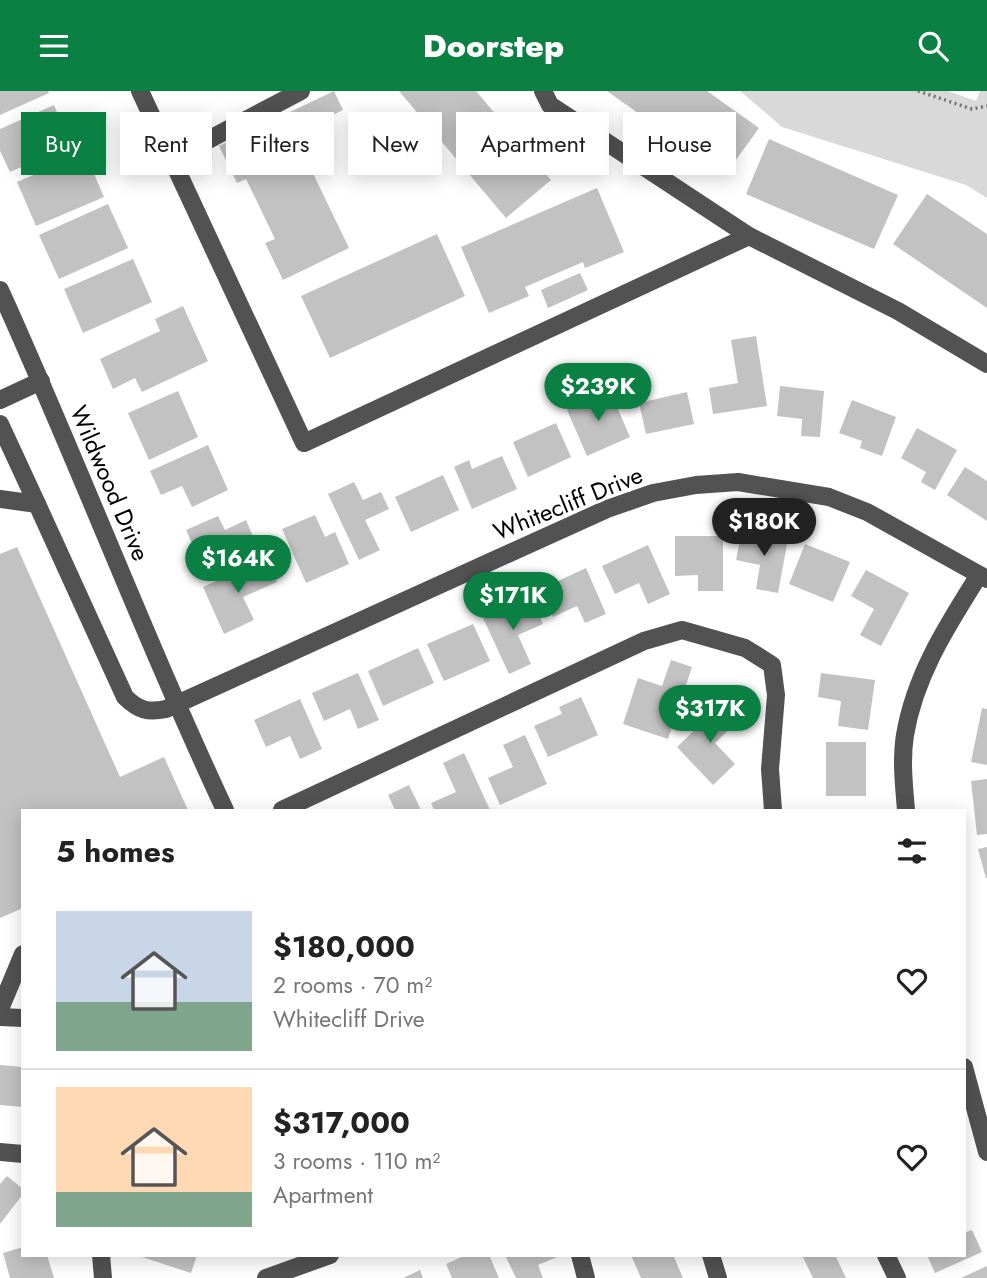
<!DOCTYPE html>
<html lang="en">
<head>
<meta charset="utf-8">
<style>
  :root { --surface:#fff; --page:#f2f2f2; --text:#222; --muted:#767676; --line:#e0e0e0; --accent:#0b8043 }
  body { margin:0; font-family:Jost,sans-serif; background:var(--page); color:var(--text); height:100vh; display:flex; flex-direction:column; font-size:26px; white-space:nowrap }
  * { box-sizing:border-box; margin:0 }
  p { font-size:23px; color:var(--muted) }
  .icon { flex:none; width:38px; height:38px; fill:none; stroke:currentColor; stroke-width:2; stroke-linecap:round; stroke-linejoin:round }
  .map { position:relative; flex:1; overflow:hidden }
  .drawer { position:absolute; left:21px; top:718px; width:945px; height:448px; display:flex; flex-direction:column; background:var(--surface); border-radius:0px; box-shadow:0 4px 18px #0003 }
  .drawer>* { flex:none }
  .guide { position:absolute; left:21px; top:21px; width:945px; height:63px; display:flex; gap:14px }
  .price { position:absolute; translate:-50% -60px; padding:0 16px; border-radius:24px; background:var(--accent); color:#fff; font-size:23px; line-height:46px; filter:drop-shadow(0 2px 4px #0008) }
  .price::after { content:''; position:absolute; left:50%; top:42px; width:21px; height:16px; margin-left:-10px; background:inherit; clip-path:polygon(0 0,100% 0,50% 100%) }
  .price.current { background:#222; color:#fff }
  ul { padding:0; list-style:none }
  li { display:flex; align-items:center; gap:21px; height:175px; padding:0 35px }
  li+li { border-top:2px solid var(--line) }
  li span { display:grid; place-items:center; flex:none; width:196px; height:140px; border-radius:0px; color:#555 }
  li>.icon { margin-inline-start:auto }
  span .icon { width:84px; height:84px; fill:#fffc; stroke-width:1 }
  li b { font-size:30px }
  h2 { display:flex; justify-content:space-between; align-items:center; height:84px; padding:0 35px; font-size:30px }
  .pill { padding:0 24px; border-radius:0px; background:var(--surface); box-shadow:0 4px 18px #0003; font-size:24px; line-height:63px }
  .pill.current { background:var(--accent); color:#fff }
  header { display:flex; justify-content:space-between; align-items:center; height:91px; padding:0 35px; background:var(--accent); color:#fff; font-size:32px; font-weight:800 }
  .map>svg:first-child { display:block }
  .green { fill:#d9d9d9 }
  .building { fill:#c2c2c2 }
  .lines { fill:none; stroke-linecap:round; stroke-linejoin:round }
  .path { stroke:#747474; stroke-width:3.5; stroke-dasharray:2 3.5; stroke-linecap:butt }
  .minor { stroke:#525252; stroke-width:18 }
  .labels { text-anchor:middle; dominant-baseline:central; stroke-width:6; stroke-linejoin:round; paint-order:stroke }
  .street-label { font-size:24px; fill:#000; stroke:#fff }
</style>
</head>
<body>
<header><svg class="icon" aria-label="menu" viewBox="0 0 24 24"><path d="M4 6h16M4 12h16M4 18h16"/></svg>Doorstep<svg class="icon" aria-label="search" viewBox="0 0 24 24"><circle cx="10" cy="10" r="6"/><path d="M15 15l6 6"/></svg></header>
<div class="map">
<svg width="987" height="1187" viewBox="0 0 987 1187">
  <rect width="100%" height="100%" fill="#fff"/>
  <path class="green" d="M740,0H948L976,10L980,0H987V107L966,94L782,36Z"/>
  <g class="building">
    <path d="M0,0H48L49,2L0,24Z"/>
    <path d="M334,0L343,19L294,43L349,157L283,189L265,152L275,148L246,88L237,92L219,55Z"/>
    <path d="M399,0H476L551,89L506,127Z"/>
    <path d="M607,0H707L759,37L725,84Z"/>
    <path d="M54,14L71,54L10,81L0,60V38Z"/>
    <path d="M769,48L898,104L874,158L746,103Z"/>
    <path d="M85,62L104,106L36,135L17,91Z"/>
    <path d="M597,97L624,161L585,177L583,171L525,196L529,205L489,222L461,156Z"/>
    <path d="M927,103L987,143V217L893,153Z"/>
    <path d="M108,113L128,157L59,188L39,144Z"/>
    <path d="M437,143L465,205L330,267L301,205Z"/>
    <path d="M133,168L152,211L83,242L64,198Z"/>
    <path d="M580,182L588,199L548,217L541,199Z"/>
    <path d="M183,215L208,270L142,301L135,287L113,298L100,268L160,240L155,228Z"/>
    <path d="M756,245L767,315L713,323L709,297L738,292L731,249Z"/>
    <path d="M780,295L824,300L820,346L801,345L802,328L777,325Z"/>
    <path d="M178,300L198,346L149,369L128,322Z"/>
    <path d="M610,300L630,346L587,365L567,319Z"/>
    <path d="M687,301L694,333L646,343L639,312Z"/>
    <path d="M852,309L896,326L882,365L860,357L862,350L839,342Z"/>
    <path d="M556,332L571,366L528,386L513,351Z"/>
    <path d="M917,337L957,359L935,399L921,391L926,381L901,367Z"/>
    <path d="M208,354L228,399L192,416L182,395L161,404L150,380Z"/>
    <path d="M502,365L517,398L472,418L454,376L469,369L472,378Z"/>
    <path d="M965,376L987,390V430L947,404Z"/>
    <path d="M443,384L459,419L411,441L395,406Z"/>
    <path d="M354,391L363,409L381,401L389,418L365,429L380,459L359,469L328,403Z"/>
    <path d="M315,424L325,446L335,441L349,473L306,492L282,438Z"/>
    <path d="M218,425L225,439L246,429L258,457L205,481L186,439Z"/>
    <path d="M742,439L788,448L778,502L756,498L760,474L736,469Z"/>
    <path d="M675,445H723V500H698V484L675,485Z"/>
    <path d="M805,453L850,471L833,511L789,493Z"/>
    <path d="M648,454L670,503L648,513L639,492L615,503L602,475Z"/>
    <path d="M17,456L120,686L164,666L188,719H23V817L0,827V463Z"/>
    <path d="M266,468L277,491L243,506L254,529L224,543L203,496Z"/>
    <path d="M586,477L606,523L585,532L577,515L553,526L541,498Z"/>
    <path d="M866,479L909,502L881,555L860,544L874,518L851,505Z"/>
    <path d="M530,505L543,533L518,544L531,573L509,583L483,527Z"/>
    <path d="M473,533L490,570L444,590L427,553Z"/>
    <path d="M418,557L434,592L383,615L368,580Z"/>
    <path d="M671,569L692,576L668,648L623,633L638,587L662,595Z"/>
    <path d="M358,582L379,629L358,638L350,618L324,630L312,602Z"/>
    <path d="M821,582L875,589L868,639L838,635L841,610L818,606Z"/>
    <path d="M581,606L598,644L548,666L534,635L562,623L559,616Z"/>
    <path d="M300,608L322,658L300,668L290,645L266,656L254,629Z"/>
    <path d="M722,613L738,630L715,652L735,673L713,694L677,656Z"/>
    <path d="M982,617L987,618V674L971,671Z"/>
    <path d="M525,644L547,693L500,714L488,687L513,676L503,654Z"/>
    <rect x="826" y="651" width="40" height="54"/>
    <path d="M464,662L490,719H434L431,712L456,701L443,672Z"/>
    <path d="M987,688V743L977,744L971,690Z"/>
    <path d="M409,694L421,719H395L388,704Z"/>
    <path d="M987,756V787H986L978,758Z"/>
    <path d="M0,974L23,976V1016L0,1014Z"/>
    <path d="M7,1085L23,1098V1103L0,1133V1093Z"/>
    <path d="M972,1139L982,1161L935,1182L927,1164H964V1142Z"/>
    <path d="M23,1156V1164H47L54,1187H10L3,1162Z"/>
    <path d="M136,1164H197L191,1182Z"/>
    <path d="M466,1164H489L499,1187H452L446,1173Z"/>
    <path d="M505,1164H562L538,1174L543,1187H516Z"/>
    <path d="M631,1164H673L683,1187H641Z"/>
    <path d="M802,1164H835L846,1187H813Z"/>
    <path d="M987,1175V1187H961Z"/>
    <path d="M420,1179L423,1187H403Z"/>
  </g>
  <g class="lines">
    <path class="path" d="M918,0L972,18L987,15"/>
    <g class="minor">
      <path d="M140,0L304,352L749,145L898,220L987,273"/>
      <path d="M543,0L550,14L749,145"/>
      <path d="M172,68L301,0"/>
      <path d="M0,199C78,371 145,548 225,719"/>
      <path d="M0,309L41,290"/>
      <path d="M0,333L37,413"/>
      <path d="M0,408L37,413L125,606C138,619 148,622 166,618L607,418L653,402L696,394L738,391L829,406L867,421L987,488"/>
      <path d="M282,719L644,550L682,539L745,557L772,574L776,604L770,678L773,719"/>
      <path d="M906,719C904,695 901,669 905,644C915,584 947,535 979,484"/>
      <path d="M0,918L23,863"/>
      <path d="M0,926L23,927"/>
      <path d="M964,976L987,1061"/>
      <path d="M0,1061L23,1063"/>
      <path d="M101,1164L103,1187"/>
      <path d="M580,1164L586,1187"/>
      <path d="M711,1164L718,1187"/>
      <path d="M886,1164L897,1187"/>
      <path d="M266,1187L330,1164"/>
    </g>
  </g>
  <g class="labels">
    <g class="street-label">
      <text transform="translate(110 392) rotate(67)">Wildwood Drive</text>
      <text transform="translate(568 412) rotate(-22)">Whitecliff Drive</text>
    </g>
  </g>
</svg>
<b class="price" style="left:598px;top:332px">$239K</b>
<b class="price current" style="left:764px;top:467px">$180K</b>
<b class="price" style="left:238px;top:504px">$164K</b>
<b class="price" style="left:513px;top:541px">$171K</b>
<b class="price" style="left:710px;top:654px">$317K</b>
<div class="guide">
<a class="pill current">Buy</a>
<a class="pill">Rent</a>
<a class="pill">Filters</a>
<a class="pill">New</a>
<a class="pill">Apartment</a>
<a class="pill">House</a>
</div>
<section class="drawer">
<h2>5 homes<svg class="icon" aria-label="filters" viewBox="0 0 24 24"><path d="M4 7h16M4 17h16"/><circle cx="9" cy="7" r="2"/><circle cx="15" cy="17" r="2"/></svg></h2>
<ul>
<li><span style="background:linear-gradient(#c9d6e8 65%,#7fa58c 0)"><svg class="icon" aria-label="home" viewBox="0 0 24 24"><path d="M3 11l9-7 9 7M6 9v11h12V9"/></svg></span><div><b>$180,000</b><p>2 rooms · 70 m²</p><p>Whitecliff Drive</p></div><svg class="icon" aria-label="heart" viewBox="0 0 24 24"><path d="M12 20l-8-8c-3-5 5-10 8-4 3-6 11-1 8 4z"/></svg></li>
<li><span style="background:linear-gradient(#ffd9b3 75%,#7fa58c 0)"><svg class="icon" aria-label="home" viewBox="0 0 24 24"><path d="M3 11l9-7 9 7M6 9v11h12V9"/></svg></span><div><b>$317,000</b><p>3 rooms · 110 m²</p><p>Apartment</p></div><svg class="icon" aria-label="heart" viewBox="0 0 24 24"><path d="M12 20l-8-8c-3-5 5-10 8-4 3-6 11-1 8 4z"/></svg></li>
</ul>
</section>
</div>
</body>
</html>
